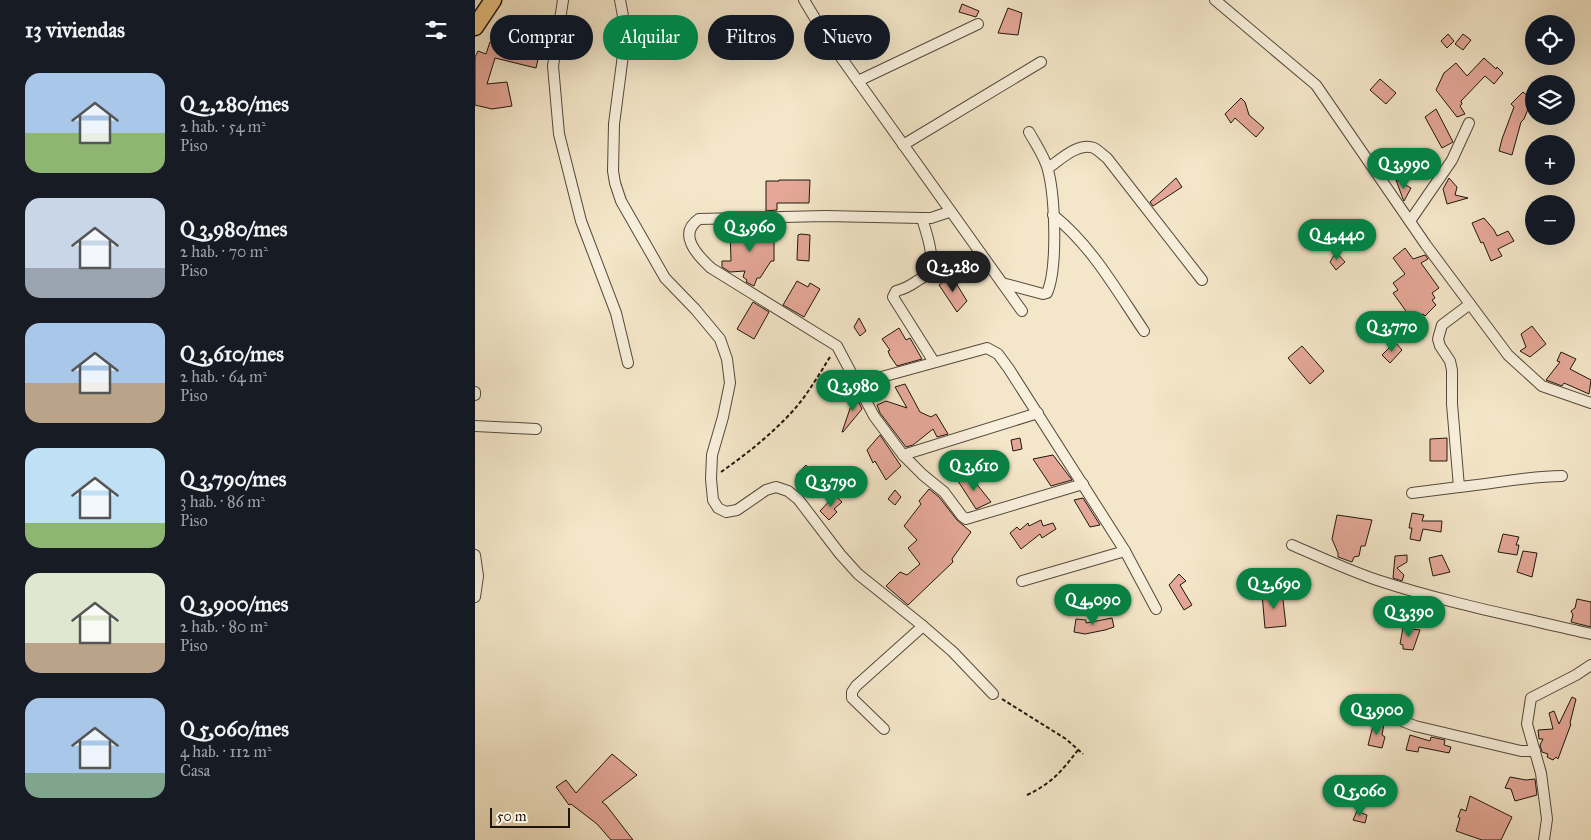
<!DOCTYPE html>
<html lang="es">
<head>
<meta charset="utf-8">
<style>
  :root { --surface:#171b24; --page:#20242c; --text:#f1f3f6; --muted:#9ea1a6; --accent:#0b8043 }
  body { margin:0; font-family:"IM FELL Great Primer",serif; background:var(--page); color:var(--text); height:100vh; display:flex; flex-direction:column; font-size:19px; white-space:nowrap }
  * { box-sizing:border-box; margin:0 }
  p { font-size:16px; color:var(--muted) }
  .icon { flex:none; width:28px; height:28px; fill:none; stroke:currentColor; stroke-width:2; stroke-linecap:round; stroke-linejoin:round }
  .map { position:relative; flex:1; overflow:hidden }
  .details { display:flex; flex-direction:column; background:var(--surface); width:475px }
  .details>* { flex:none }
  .banner { position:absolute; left:15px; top:15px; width:475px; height:45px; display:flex; gap:10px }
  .tools { position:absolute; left:1050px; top:15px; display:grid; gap:10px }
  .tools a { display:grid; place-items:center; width:50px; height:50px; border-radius:50%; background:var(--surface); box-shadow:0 5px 20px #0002; font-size:25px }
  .scale { position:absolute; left:15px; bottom:12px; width:80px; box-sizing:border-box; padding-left:5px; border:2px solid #1e160d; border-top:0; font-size:14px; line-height:18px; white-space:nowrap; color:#1e160d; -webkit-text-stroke:4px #f8efdc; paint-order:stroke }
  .price { position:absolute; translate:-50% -42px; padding:0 11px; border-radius:18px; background:var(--accent); color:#fff; font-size:16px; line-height:32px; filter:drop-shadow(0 1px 2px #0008) }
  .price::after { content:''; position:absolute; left:50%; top:30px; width:15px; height:11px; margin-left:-8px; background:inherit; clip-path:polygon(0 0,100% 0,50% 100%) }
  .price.on { background:#222; color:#fff }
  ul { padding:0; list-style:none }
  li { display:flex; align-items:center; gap:15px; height:125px; padding:0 25px }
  li span { display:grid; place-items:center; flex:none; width:140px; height:100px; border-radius:15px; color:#555 }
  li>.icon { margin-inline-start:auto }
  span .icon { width:60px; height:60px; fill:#fffc; stroke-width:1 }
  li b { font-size:21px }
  h2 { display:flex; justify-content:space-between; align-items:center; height:60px; padding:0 25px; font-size:21px }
  .pill { padding:0 18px; border-radius:22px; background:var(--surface); box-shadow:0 5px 20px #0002; font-size:18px; line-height:45px }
  .pill.on { background:var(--accent); color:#fff }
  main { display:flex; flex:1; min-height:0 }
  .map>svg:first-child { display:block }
  .building { fill:#e5a898; stroke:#1e160d }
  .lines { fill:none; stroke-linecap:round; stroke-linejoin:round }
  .street-casing { stroke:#544a3c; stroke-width:12 }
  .primary-casing { stroke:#1e160d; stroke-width:19 }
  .path { stroke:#1e160d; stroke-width:2; stroke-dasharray:4 2.5; stroke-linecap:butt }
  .street { stroke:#f8efdc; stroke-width:10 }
  .primary { stroke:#eac484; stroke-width:16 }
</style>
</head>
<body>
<main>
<section class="details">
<h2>13 viviendas<svg class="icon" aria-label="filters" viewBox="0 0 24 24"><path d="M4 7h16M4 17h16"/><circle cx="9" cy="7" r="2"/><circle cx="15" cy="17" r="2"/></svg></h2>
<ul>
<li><span style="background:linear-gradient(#a9c7e8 60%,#8fb573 0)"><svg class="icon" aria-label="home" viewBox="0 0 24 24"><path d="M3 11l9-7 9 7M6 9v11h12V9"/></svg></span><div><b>Q 2,280/mes</b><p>2 hab. · 54 m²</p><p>Piso</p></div></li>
<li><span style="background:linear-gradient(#c9d6e8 70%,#9aa5b1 0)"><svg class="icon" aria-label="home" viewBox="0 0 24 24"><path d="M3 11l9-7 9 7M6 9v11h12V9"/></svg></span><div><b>Q 3,980/mes</b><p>2 hab. · 70 m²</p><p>Piso</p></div></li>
<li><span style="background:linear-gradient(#a9c7e8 60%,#b9a48a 0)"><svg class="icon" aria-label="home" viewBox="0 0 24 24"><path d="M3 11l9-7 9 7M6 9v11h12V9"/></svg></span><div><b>Q 3,610/mes</b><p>2 hab. · 64 m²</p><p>Piso</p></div></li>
<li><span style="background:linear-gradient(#bfe0f5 75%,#8fb573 0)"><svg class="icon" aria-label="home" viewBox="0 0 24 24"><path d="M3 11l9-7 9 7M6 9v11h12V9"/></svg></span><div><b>Q 3,790/mes</b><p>3 hab. · 86 m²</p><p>Piso</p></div></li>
<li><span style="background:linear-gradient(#dfe7d0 70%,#b9a48a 0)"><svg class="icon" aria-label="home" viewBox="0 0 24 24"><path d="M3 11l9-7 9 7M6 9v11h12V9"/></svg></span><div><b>Q 3,900/mes</b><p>2 hab. · 80 m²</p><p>Piso</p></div></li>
<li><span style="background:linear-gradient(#a9c7e8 75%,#7fa58c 0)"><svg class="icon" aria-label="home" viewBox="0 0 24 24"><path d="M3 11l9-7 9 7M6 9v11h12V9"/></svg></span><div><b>Q 5,060/mes</b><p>4 hab. · 112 m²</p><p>Casa</p></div></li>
</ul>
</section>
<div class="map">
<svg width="1116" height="840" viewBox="0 0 1116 840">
  <rect width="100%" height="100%" fill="#f4e7c9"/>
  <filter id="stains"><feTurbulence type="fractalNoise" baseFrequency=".004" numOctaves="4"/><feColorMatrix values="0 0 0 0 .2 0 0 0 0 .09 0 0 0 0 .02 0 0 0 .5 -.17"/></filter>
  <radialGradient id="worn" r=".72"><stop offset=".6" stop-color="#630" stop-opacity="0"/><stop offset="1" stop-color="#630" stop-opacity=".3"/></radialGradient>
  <g class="building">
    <path d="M487,4L504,11L501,17L484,12Z"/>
    <path d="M533,8L547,13L543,35L523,33Z"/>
    <path d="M973,34L979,41L972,48L966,41Z"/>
    <path d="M988,34L996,40L988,50L980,44Z"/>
    <path d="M37,41L54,46L51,57L63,59L61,68L20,58L12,84L32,82L37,106L17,109L0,105V57L3,51L11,54L15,42L37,49Z"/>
    <path d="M1009,58L1021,69L1022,67L1028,73L1019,84L1010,76L986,101L987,104L985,106L990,114L982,117L961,90L969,73L981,63L992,76Z"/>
    <path d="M905,79L921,93L911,104L895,90Z"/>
    <path d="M1048,92L1057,99L1049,119L1046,122L1037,155L1024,151L1027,139L1039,107L1036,104Z"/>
    <path d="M766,98L770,102L774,115L789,128L781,137L760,118L756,123L750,114Z"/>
    <path d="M961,109L978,142L967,148L950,117Z"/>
    <path d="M701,178L707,187L678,206L675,202Z"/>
    <path d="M974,178L982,187L980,195L993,198L972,204L968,189Z"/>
    <path d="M304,180H335L334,203H302V210L291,211V181H304Z"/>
    <path d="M921,180L936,188L929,201L928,199Z"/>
    <path d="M1009,218L1019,230L1022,236L1033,231L1039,241L1023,249L1027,256L1016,261L1008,242L1006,243L997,223Z"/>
    <path d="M266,228V231H299V261H296L285,278H282L279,286L271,282L272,280L268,277L270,271L255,272L247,267V261H256L255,229Z"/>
    <path d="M326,234L335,235L334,261L322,260L323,235Z"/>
    <path d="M930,248L938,259L950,255L953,259L946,263L964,288L957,293L960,298L957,300L961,305L950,316L948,314L938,321L918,293L923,290L918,283L930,274L918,258Z"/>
    <path d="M861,252L870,262L861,270L855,262Z"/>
    <path d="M488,258L491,268L482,277L468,269Z"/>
    <path d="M476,275L492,301L482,312L464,285Z"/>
    <path d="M322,281L333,287L335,283L345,289L329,317L308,305Z"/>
    <path d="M278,302L294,312L279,339L262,329Z"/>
    <path d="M384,318L391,331L385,336L379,327Z"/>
    <path d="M1057,326L1071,344L1055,357L1045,351L1051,347L1046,334Z"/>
    <path d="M424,328L431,340L435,338L447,359L422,366L415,356L413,351L415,350L407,339Z"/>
    <path d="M920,342L927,350L915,363L907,355Z"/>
    <path d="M827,346L849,371L835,384L813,358Z"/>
    <path d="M1086,352L1101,359L1095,369L1116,380L1114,394L1089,383L1087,386L1071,380L1085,362L1082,361Z"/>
    <path d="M430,384L445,412L456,417L461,414L473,434L462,437L458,429L438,445L431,447L405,413L402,405L411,401L432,408L420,387Z"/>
    <path d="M380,394L387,409L368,432H367Z"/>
    <path d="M405,435L426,466L411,480L400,461L398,463L392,450Z"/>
    <path d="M545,438L547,449L538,451L536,440Z"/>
    <path d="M972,438V461H955V439Z"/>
    <path d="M578,455L597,480L576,486L558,459Z"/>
    <path d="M331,465L340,474L331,484L321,475Z"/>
    <path d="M492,472L516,502L501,509L483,481Z"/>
    <path d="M454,489L464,497L482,520L496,532L477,559L478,562L433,605L411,586L425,572L432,575L445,564L433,548L442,540L429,526L446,504L444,501Z"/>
    <path d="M420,490L426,497L420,505L413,499Z"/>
    <path d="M360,495L367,502L359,509L362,512L354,520L345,511Z"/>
    <path d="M608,498L625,525L615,527L599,500Z"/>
    <path d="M937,513L949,515L947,521H967L966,532L948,529L945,541L935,539L937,528H934Z"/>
    <path d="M862,515L897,520L890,546H886L884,556L879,557L877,562L863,557V553L857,539Z"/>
    <path d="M566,520L568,526L578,523L581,529L567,538L565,534L546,549L535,533L542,527L545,530L553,523L554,526Z"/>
    <path d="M1028,534L1044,537L1041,545H1044L1042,555L1023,552Z"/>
    <path d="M1048,551L1062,553L1057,577L1042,572Z"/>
    <path d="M932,555V562L922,568L929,575L927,581L918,578L920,556Z"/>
    <path d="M967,555L975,572L958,576L954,558Z"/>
    <path d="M704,574L711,581L705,585L717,605L709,610L694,585Z"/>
    <path d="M807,591L811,626L790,628L787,594Z"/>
    <path d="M594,597L597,609L588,613L585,601Z"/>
    <path d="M1102,599L1116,602V627L1096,622L1098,615L1096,611L1100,608Z"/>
    <path d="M637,618L639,627L630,630L610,634L599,632L601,619L611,620V623Z"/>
    <path d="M928,628L945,630L938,650L928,649V645L925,644Z"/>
    <path d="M1097,697L1101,699L1095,723L1096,724L1083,759L1081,757L1078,760L1072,757L1073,754L1067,752L1065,745L1068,739H1064L1063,730L1078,729L1074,713L1079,711L1084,724Z"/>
    <path d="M899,722L909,724L907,735L910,737L907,748L893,745Z"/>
    <path d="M935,735L955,741L956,737L970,740L969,745L976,747L974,753L944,747L943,752L931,750Z"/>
    <path d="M137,754L162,775L127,802L131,805L158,840H136L122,824L96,804L94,805L81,787L91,780L101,793Z"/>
    <path d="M1035,777L1051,780L1060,779L1062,795L1040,801L1036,789L1030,788Z"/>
    <path d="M995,796L1037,817L1026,840H1007L981,831L985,818L983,817L986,809L991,811Z"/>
    <path d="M882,811L892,815L890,823L878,820Z"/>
  </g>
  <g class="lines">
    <g class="street-casing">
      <g id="street">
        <path d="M88,0L78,66L84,134L106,221L141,313L153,363"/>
        <path d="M145,0L151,32L139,124L138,171L140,183L146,201L190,278L220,309L245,339L252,359L255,383L248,417L237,455L236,479L238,500L243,508L251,512L262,510L291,490L301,487L313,491L323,499L365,554L383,574L448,626L478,652L518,694"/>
        <path d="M329,0L350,35L547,311"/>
        <path d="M740,0L841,85L951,245L1033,355L1067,386L1116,403"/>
        <path d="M383,81L503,24"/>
        <path d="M428,145L566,62"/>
        <path d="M573,168C585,160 603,142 619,148C623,150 628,155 632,158L727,280"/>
        <path d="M474,212L456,218H447L350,216L224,219C202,234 222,255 236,268L362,346L399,416L428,455L448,475L469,492L487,516L491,519L608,484"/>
        <path d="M578,215C617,246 642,291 669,331"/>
        <path d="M447,218C451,233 463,262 451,275C449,277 445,279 442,281C435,286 429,289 421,291L418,297L459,362"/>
        <path d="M935,221L977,160L994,123"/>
        <path d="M527,283L568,294L572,293C583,268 580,197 573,170C570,157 560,143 554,132"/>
        <path d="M381,384L512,348L523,354L534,369L650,551L681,609"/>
        <path d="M0,392V395"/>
        <path d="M0,426L61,429"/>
        <path d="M428,455L563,413"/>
        <path d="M984,487C1018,484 1052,476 1087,476"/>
        <path d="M937,493L984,487L977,404V370L975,361L965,346L963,339L967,325L995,304"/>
        <path d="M817,545C845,557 873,570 902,580C972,603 1044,617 1116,634"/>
        <path d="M0,555L3,576L0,597"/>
        <path d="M547,581L650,551"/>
        <path d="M876,701L940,726L1046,751H1060"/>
        <path d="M409,729L377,698V692L381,686L448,626"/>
        <path d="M1069,840L1072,819L1066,773L1052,724L1056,698L1101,675L1116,665"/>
      </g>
    </g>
    <g class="primary-casing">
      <path id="primary" d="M0,27L18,0"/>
    </g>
    <g class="path">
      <path d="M246,472C273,453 301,431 323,405C335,390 345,373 355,357"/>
      <path d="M527,699L591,739L608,754"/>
      <path d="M552,795C577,783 586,772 603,750"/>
    </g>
    <use href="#street" class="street"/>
    <use href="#primary" class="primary"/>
  </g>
  <rect width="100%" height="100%" filter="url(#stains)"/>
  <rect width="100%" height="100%" fill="url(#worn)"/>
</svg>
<div class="tools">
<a><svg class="icon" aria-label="locate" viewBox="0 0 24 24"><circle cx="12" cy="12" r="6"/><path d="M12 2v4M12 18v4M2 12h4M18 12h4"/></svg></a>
<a><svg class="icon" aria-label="layers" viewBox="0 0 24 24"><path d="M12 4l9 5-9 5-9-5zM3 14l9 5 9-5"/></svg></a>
<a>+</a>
<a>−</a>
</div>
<div class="scale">50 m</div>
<b class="price" style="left:929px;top:190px">Q 3,990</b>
<b class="price" style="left:275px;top:253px">Q 3,960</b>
<b class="price" style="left:862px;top:261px">Q 4,440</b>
<b class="price on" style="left:478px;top:293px">Q 2,280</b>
<b class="price" style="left:917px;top:353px">Q 3,770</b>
<b class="price" style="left:378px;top:412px">Q 3,980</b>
<b class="price" style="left:499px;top:492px">Q 3,610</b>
<b class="price" style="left:356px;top:508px">Q 3,790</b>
<b class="price" style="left:799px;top:610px">Q 2,690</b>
<b class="price" style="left:618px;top:626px">Q 4,090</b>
<b class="price" style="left:934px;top:638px">Q 3,390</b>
<b class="price" style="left:902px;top:736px">Q 3,900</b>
<b class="price" style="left:885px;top:817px">Q 5,060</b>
<div class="banner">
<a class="pill">Comprar</a>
<a class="pill on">Alquilar</a>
<a class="pill">Filtros</a>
<a class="pill">Nuevo</a>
</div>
</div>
</main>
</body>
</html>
